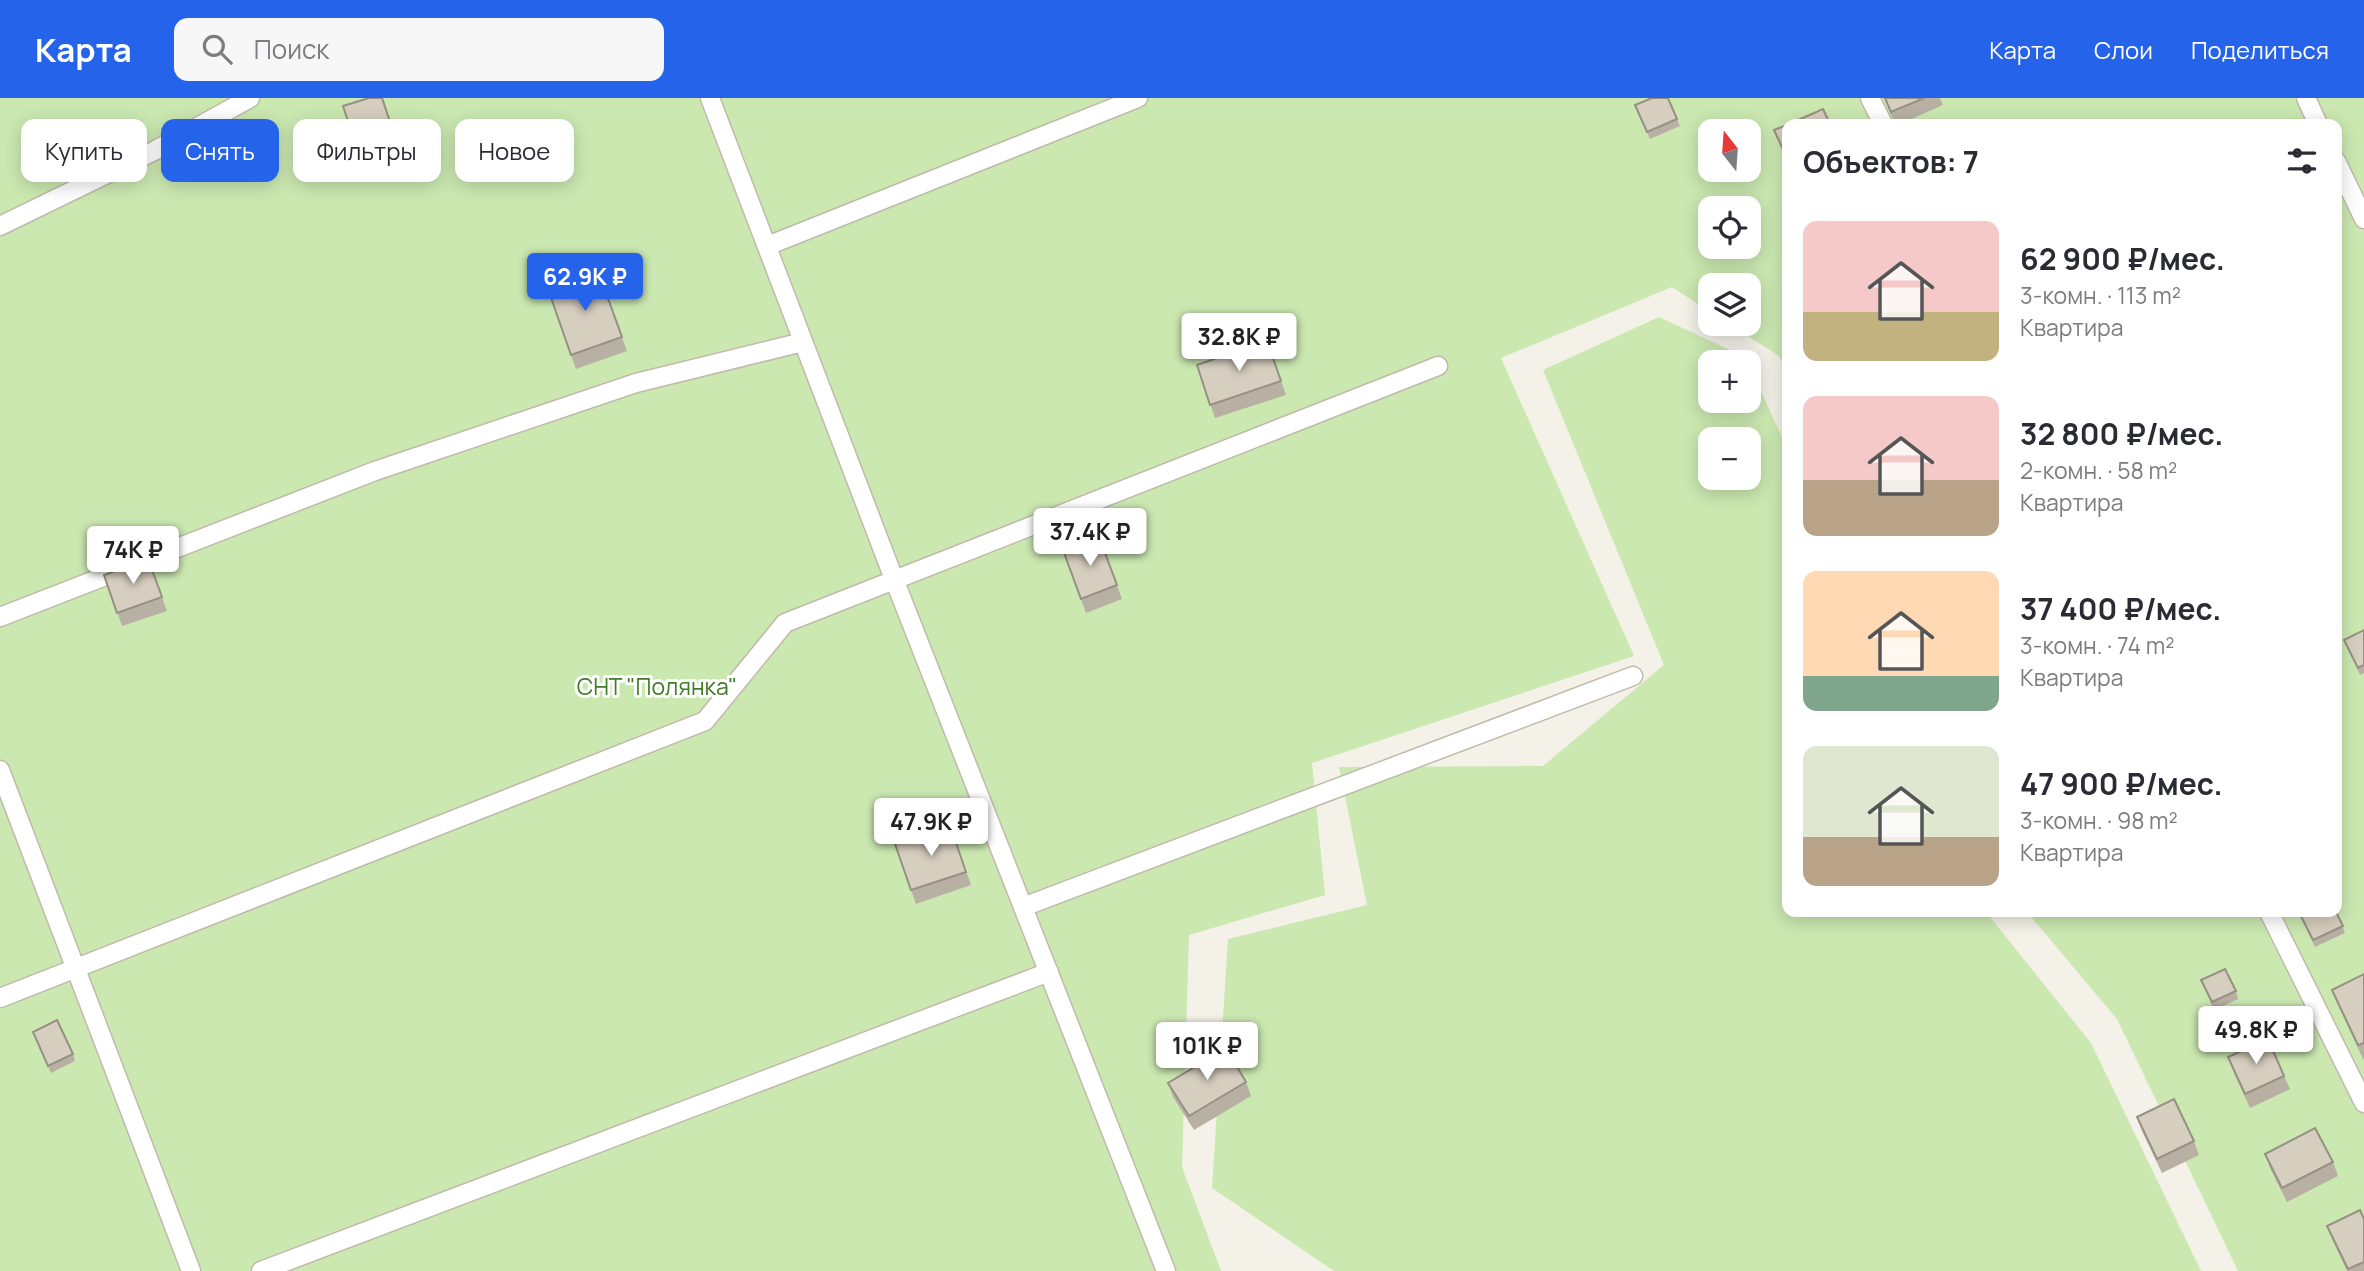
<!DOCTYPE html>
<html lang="ru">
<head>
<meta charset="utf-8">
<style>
  :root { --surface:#fff; --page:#f7f7f7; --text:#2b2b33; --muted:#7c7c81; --accent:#2563eb }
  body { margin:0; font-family:Manrope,sans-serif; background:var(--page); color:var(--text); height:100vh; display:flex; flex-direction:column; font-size:26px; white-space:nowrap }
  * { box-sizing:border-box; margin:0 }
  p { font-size:23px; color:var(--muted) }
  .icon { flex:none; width:38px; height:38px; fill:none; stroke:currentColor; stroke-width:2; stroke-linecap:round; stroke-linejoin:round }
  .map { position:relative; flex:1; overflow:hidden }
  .details { position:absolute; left:1782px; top:21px; width:560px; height:798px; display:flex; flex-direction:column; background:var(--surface); border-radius:14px; box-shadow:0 4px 18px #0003 }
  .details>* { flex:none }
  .banner { position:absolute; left:21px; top:21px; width:665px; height:63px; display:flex; gap:14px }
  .needle { width:46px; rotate:343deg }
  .buttons { position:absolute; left:1698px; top:21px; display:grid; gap:14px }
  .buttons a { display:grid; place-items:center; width:63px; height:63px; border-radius:14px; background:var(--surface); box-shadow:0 4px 18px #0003; font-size:35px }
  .price { position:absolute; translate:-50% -60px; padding:0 16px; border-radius:7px; background:#fff; color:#222; font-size:23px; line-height:46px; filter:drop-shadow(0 2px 4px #0008) }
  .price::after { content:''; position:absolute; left:50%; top:42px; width:21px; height:16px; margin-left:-10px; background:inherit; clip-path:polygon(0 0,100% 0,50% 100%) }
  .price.on { background:var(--accent); color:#fff }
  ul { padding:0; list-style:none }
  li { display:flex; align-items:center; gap:21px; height:175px; padding:0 21px }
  li span { display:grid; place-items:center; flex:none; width:196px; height:140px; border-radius:14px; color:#555 }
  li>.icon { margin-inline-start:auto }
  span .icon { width:84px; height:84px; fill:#fffc; stroke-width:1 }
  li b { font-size:30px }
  h2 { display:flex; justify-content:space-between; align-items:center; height:84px; padding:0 21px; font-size:30px }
  .pill { padding:0 24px; border-radius:14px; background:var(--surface); box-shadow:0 4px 18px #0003; font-size:24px; line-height:63px }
  .pill.on { background:var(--accent); color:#fff }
  header { display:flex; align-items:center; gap:42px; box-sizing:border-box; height:98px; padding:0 35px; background:var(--accent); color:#fff }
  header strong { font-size:33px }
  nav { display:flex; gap:38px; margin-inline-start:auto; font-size:24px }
  .search { width:490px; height:63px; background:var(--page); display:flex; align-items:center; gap:18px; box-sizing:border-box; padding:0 24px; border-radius:14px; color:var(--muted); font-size:26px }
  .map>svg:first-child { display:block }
  .green { fill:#cbe8b1; fill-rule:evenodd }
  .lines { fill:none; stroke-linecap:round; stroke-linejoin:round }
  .lane-casing { stroke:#c0baab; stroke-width:21 }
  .lane { stroke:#fff; stroke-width:18 }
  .wall { fill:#b8b1a3 }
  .building { fill:#d6cebe; stroke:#969085; stroke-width:2 }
  .labels { text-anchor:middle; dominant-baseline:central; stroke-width:6; stroke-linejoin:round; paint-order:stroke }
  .park-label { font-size:23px; fill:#417a29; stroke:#fff }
</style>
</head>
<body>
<header>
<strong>Карта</strong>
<div class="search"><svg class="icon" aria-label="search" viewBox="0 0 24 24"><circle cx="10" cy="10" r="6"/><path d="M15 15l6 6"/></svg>Поиск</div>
<nav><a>Карта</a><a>Слои</a><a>Поделиться</a></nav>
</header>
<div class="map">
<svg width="2364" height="1173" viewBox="0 0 2364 1173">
  <rect width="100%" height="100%" fill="#f4f1e8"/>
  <g class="green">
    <path d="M0,0H2364V1173H2238L2117,921L2027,814H2336V26H1787V275L1779,258L1729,226H1748V187H1710V214L1672,189L1501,260L1634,558L1312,665L1325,797L1189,837L1182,1069L1221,1173H0ZM1710,33H1748V72H1710ZM1710,110H1748V149H1710Z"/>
    <path d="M1659,219L1745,259L1748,264H1710V303H1748V265L1787,350V814H1986L2091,945L2201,1173H1334L1212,1090L1228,841L1367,807L1339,669L1543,668L1664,567L1543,272ZM1710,341H1748V380H1710Z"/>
  </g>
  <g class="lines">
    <g class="lane-casing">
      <g id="lane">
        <path d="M710,0L894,481L1166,1173"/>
        <path d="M1870,0L1883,26"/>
        <path d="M2306,0L2318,26"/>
        <path d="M2336,63L2364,121"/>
        <path d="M0,128L154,53L250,0"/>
        <path d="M767,148L1138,0"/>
        <path d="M0,519L375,373L636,285L803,244"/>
        <path d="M0,672L191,1173"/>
        <path d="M1023,809L1633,578"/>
        <path d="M2269,814L2364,1005"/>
        <path d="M0,900L705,623L785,525L1438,268"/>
        <path d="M261,1173L1049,874"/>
      </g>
    </g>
    <use href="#lane" class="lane"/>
  </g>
  <g class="wall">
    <path d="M383,0L400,53L362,65L343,8Z"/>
    <path d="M1884,0H1940L1943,7L1900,26H1895Z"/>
    <path d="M1638,14L1677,21L1680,28L1650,41Z"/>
    <path d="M598,173L627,253L576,271L548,191Z"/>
    <path d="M1267,243L1286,297L1215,320L1197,267Z"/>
    <path d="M1099,439L1122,501L1086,515L1063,452Z"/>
    <path d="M148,461L167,513L122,528L104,477Z"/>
    <path d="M2364,532V575L2360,577L2344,542Z"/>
    <path d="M950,727L971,787L916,806L895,746Z"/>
    <path d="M2298,814H2336L2345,835L2315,849Z"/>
    <path d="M2364,876V961H2363L2337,905L2332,892Z"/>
    <path d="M2201,882L2236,893L2238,901L2214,912Z"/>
    <path d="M33,934L73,956L75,963L51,975Z"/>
    <path d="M2228,959L2284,978L2290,991L2250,1010L2233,973Z"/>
    <path d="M1246,984L1251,998L1194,1032L1173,999L1168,985Z"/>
    <path d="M2137,1019L2194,1043L2199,1057L2162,1075L2142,1033Z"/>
    <path d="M2265,1056L2333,1064L2338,1078L2287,1104L2270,1070Z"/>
    <path d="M2364,1121V1173H2347L2332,1141L2327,1128Z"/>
  </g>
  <g class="building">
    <path d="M369,0H382L395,39L357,51L343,8Z"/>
    <path d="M1652,0H1668L1677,21L1647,34L1635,7Z"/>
    <path d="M1885,0H1924L1891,14Z"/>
    <path d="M1823,11L1830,26H1789Z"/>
    <path d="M1787,27V60L1774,32Z"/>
    <path d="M598,173L622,239L571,257L548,191Z"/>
    <path d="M1267,243L1281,283L1210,307L1197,267Z"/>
    <path d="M1099,439L1117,487L1081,501L1063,452Z"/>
    <path d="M148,461L162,499L117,515L104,477Z"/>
    <path d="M2364,532V567L2358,570L2344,542Z"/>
    <path d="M950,727L966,774L911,792L895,746Z"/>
    <path d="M2299,814H2336L2343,828L2313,842Z"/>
    <path d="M2225,871L2236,893L2212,904L2201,882Z"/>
    <path d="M2364,876V945L2358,947L2332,892Z"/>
    <path d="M57,922L73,956L48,968L33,934Z"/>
    <path d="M2268,941L2284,978L2245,996L2228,959Z"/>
    <path d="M1226,950L1246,984L1189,1018L1168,985Z"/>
    <path d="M2174,1001L2194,1043L2157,1061L2137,1019Z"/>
    <path d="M2315,1030L2333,1064L2282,1090L2265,1056Z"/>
    <path d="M2360,1112L2364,1121V1164L2348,1171L2327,1128Z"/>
  </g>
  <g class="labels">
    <g class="park-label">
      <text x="657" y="588">СНТ "Полянка"</text>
    </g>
  </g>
</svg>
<div class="buttons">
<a><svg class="needle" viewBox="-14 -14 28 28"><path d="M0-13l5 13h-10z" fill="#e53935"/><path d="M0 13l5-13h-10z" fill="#7c7c81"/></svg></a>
<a><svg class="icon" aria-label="locate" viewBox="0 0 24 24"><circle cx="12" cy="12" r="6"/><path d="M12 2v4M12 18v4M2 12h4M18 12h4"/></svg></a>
<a><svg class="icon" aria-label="layers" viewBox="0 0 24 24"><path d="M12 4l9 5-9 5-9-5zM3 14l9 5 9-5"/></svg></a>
<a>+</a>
<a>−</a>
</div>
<b class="price on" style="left:585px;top:215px">62.9K ₽</b>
<b class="price" style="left:1239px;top:275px">32.8K ₽</b>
<b class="price" style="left:1090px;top:470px">37.4K ₽</b>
<b class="price" style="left:133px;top:488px">74K ₽</b>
<b class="price" style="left:931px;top:760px">47.9K ₽</b>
<b class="price" style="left:2256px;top:968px">49.8K ₽</b>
<b class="price" style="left:1207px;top:984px">101K ₽</b>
<div class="banner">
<a class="pill">Купить</a>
<a class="pill on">Снять</a>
<a class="pill">Фильтры</a>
<a class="pill">Новое</a>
</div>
<section class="details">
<h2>Объектов: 7<svg class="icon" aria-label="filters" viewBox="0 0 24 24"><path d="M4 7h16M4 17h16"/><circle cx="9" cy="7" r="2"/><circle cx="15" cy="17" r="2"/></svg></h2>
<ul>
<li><span style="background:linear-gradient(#f6c9c9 65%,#c2b280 0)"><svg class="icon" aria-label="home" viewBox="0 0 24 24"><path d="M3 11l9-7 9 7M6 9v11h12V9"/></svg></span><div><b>62 900 ₽/мес.</b><p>3-комн. · 113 m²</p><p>Квартира</p></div></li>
<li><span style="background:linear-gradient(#f6c9c9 60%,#b9a48a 0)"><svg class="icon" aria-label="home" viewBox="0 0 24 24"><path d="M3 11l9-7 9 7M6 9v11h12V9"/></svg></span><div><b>32 800 ₽/мес.</b><p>2-комн. · 58 m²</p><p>Квартира</p></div></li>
<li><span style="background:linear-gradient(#ffd9b3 75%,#7fa58c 0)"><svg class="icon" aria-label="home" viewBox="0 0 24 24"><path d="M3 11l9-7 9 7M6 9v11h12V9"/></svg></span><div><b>37 400 ₽/мес.</b><p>3-комн. · 74 m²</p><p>Квартира</p></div></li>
<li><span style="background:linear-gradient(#dfe7d0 65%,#b9a48a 0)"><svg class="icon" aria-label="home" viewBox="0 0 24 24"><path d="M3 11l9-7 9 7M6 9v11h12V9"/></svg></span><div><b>47 900 ₽/мес.</b><p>3-комн. · 98 m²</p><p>Квартира</p></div></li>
</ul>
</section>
</div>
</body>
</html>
